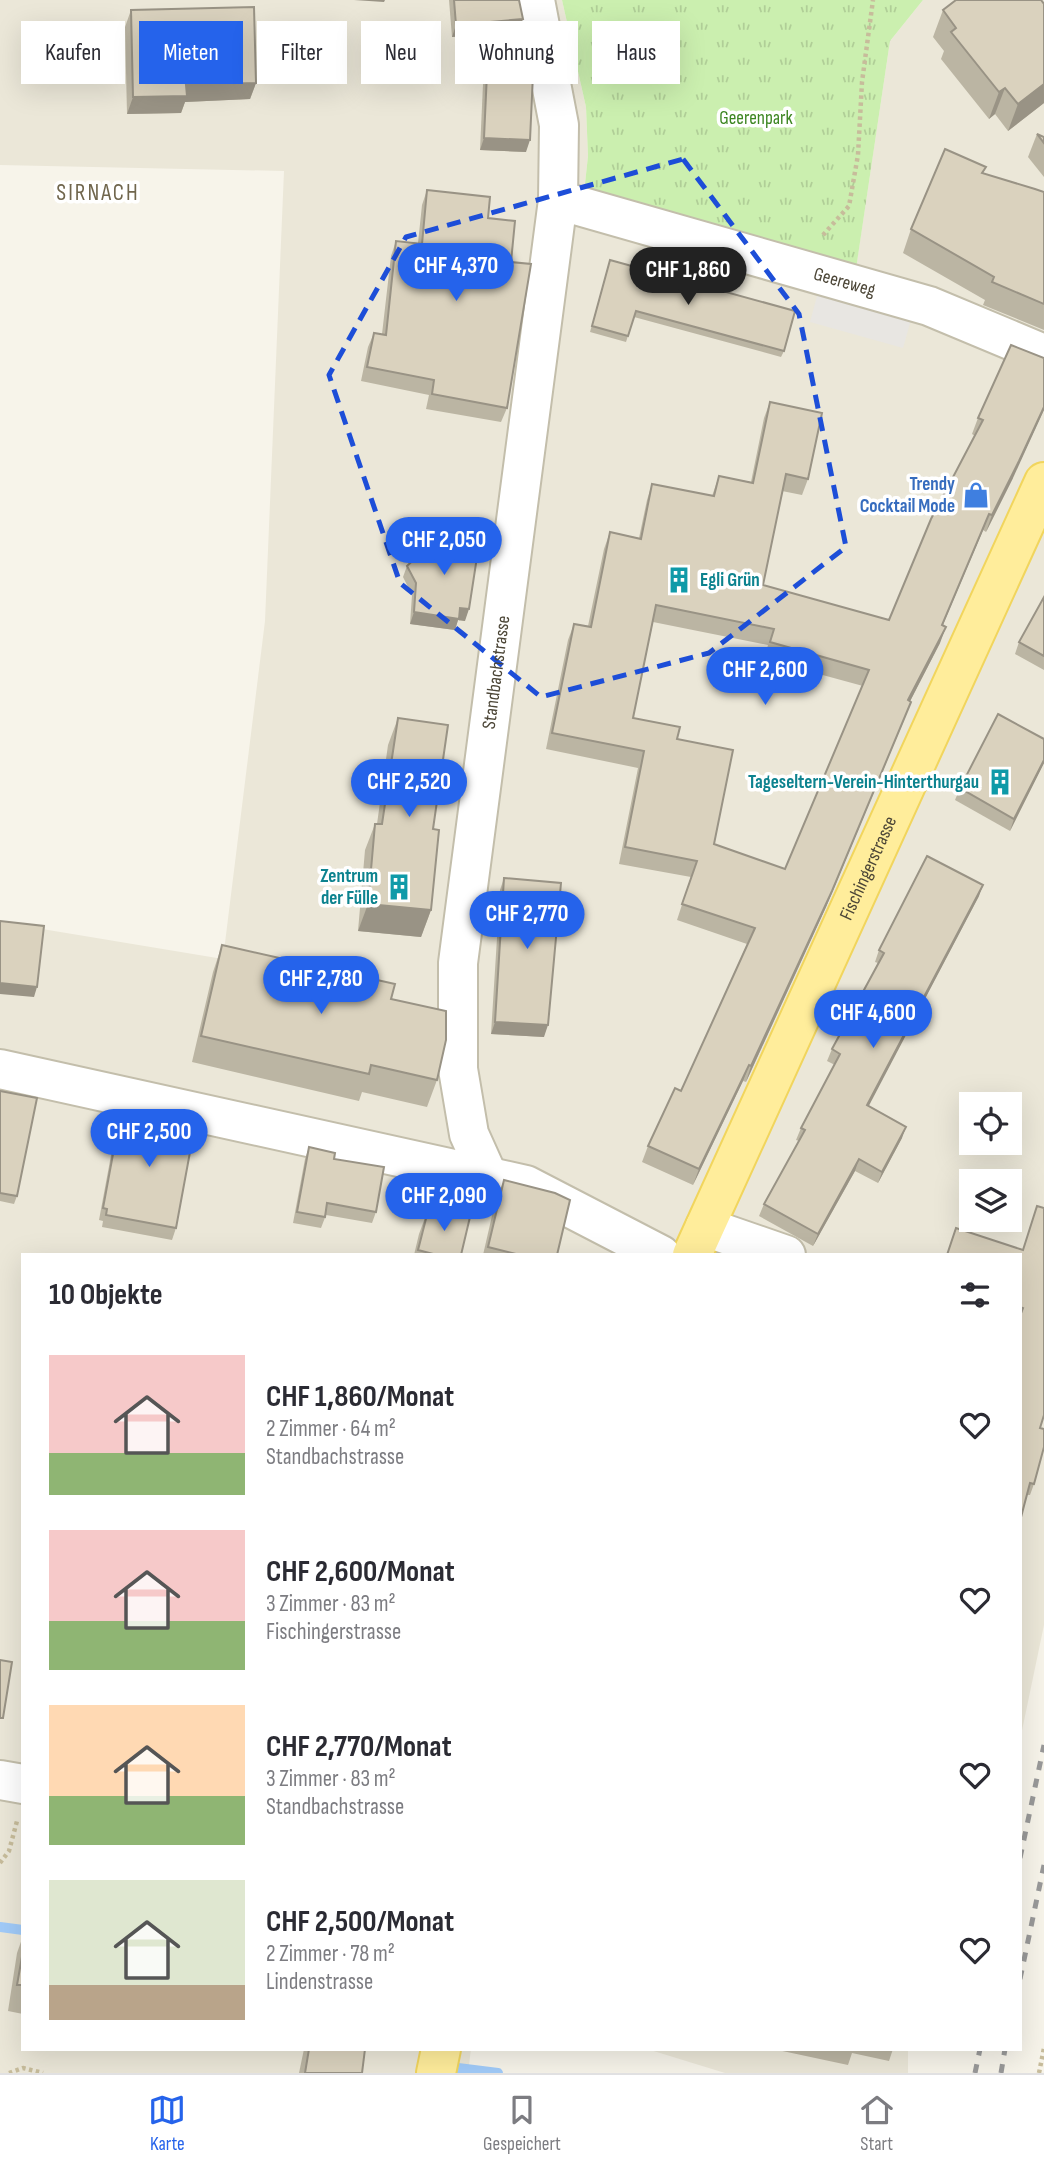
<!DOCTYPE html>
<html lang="de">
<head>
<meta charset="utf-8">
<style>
  :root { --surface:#fff; --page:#f2f2f3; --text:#2b2b33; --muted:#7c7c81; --line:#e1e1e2; --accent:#2563eb }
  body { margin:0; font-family:"Sofia Sans Condensed",sans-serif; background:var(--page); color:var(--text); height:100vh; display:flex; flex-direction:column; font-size:26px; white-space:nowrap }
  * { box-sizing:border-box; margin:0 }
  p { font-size:23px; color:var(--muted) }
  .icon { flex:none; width:38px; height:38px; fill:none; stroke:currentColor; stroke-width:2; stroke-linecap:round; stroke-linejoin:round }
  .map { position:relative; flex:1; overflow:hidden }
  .details { position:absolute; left:21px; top:1253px; width:1001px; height:798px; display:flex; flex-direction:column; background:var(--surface); border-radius:0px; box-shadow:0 7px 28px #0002 }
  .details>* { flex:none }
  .banner { position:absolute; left:21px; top:21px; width:1003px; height:63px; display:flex; gap:14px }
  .fabs { position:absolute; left:959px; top:1092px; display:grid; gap:14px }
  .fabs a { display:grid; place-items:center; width:63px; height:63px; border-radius:0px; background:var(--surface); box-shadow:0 7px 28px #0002; font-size:35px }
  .price { position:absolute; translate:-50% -60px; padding:0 16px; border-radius:24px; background:var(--accent); color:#fff; font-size:23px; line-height:46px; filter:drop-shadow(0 2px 4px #0008) }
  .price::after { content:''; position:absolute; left:50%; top:42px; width:21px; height:16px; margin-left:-10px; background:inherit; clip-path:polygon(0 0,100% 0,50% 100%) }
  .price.active { background:#222; color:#fff }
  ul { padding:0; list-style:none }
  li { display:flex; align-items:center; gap:21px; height:175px; padding:0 28px }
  li span { display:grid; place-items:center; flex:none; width:196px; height:140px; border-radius:0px; color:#555 }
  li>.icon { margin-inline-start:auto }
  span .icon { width:84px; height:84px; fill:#fffc; stroke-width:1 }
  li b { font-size:30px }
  h2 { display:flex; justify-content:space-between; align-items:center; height:84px; padding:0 28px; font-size:30px }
  .chip { padding:0 24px; border-radius:0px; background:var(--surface); box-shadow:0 7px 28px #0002; font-size:24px; line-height:63px }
  .chip.active { background:var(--accent); color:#fff }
  .tabs { display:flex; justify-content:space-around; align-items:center; height:98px; border-top:2px solid var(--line); background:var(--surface); font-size:19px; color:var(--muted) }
  .tabs a { display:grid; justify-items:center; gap:4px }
  .tabs .active { color:var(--accent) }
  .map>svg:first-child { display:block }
  .residential { fill:#ebe7d8; fill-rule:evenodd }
  .park { fill:url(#park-tufts) }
  .parking { fill:#e8e6e2 }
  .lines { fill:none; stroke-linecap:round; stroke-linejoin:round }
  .stream { stroke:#a1cbf9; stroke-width:10 }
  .minor-casing { stroke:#c3beab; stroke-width:42 }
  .major-casing { stroke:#f1d55d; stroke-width:42 }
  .path { stroke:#c7bc9b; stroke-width:4.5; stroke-dasharray:3.5 3.5; stroke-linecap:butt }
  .minor { stroke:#fff; stroke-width:38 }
  .major { stroke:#ffed9b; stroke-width:38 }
  .rail { stroke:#999; stroke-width:5; stroke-dasharray:9 9; stroke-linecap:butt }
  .wall { fill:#bbb5a3; fill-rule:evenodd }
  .shaded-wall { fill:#999385 }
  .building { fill:#dad2be; stroke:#999385; stroke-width:2; fill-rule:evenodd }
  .marked { fill:none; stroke:#1d4ed8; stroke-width:5; stroke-dasharray:14 9; stroke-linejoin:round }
  .labels { text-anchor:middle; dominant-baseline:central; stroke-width:7; stroke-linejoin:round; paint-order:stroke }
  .park-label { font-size:19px; fill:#3d8622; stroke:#fff }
  .street-label { font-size:19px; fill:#4c4637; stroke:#fff }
  .shop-label { font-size:19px; font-weight:bold; fill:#366cbe; stroke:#fff; text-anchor:end }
  .culture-label { font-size:19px; font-weight:bold; fill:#0d838f; stroke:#fff; text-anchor:end }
  .quarter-label { font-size:23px; letter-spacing:2px; fill:#70664d; stroke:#fff }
</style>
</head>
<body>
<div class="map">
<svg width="1044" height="2073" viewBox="0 0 1044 2073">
  <defs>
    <pattern id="park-tufts" width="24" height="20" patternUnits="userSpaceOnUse" patternTransform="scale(1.75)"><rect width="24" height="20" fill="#cbefaf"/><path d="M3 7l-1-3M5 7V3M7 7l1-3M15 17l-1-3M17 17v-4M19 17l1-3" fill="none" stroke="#b0ce97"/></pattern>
  </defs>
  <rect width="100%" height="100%" fill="#f7f4ea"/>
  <g class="residential">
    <path d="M0,0H562L586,107L588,156L584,193L856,268L890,41L923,0H1044V1625L1020,1740V1255H23V2049H471L468,2073H0V922L223,959L265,621L284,171L0,165ZM971,1104H1010V1143H971ZM971,1181H1010V1220H971Z"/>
    <path d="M647,2049H908V2073H725Z"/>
  </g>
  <path class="park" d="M562,0H923L890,41L856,269L584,193L588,156L586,107Z"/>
  <path class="parking" d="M819,289L912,316L903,348L810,322Z"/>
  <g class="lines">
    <g class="stream">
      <path d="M0,1927L23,1930"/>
      <path d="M458,2068L498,2073"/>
    </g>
    <g class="minor-casing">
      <g id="minor">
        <path id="s1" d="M558,200L929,306L1044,354"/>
        <path d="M0,1069L526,1185L661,1255"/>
        <path id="s2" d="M487,1174L469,1134L458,1069V963L558,200L559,125L535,0"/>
        <path d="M705,1227L786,1255"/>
        <path d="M0,1780L23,1784"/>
      </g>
    </g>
    <g class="major-casing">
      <g id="major">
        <path id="s3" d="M692,1255L1044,482"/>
        <path d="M436,2073L441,2049"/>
      </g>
    </g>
    <g class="path">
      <path d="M823,235L849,206L858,155L862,82L873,0"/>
      <path d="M0,1863L9,1851L17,1821"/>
      <path d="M9,2073L23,2068L43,2073"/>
      <path d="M1039,2073L1044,2048"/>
    </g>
    <use href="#minor" class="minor"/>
    <use href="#major" class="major"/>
    <g class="rail">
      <path d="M1020,1858L1044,1745"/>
      <path d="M1020,1979L1044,1865"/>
      <path d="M975,2073L980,2049"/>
      <path d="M1001,2073L1005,2049"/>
    </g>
  </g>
  <g class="wall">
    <path d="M449,0H519V31L452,37Z"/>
    <path d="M131,10L256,83L250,99L185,102L181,113L127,114L125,27Z"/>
    <path d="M943,10L1044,103L1008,131L995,114L989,119L941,59L944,51L933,37Z"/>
    <path d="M487,73L526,152L480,150L483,84Z"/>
    <path d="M1037,134L1044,137V177L1028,157Z"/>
    <path d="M986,167L983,173L1044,192V330L983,305L985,300L903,253L911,229Z"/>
    <path d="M427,190L488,218L511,262L507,408L501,422L426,409L429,395L361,381L368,347L374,333L382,334L391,256L396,241L418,243L422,205Z"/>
    <path d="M608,266L784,351L781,357L634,317L626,342L590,332Z"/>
    <path d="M1011,345L1013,478L986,532L983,530L942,625L940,643L910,701L905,718L826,907L746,1082L743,1081L693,1185L642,1162L648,1146L681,1091L747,944L677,920L691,877L619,864L638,768L546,749L568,640L574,624L588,626L604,549L610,532L639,538L647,500L652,484L712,496L719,476L751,482L764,418L770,402L808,479L802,495L782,491L763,585L889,620L975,436L972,434L978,418ZM653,622L768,645L764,659L863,686L785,869L714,844L677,739L633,718Z"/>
    <path d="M423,536L465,621L458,620L455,630L410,624L412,595L403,577L407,566L418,555L419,548Z"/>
    <path d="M1044,597V670L1015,654L1019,642Z"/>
    <path d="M398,718L433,829L431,910L421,937L358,931L365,850L375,824H377L388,745Z"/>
    <path d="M1044,739V763L1010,831L955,800L960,788Z"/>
    <path d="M504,878L544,1037L491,1034L500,890Z"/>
    <path d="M979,896L868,1106L902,1138L878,1183L855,1171L813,1246L759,1216L764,1204L799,1141L796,1140L801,1128L835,1065L827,1061L832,1049L878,963L875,962L879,950Z"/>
    <path d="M222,945L391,999L437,1080L427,1107L362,1092L359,1101L192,1062L213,972Z"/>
    <path d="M0,1091L17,1196L14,1204L0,1201Z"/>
    <path d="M121,1111L176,1228L172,1240L102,1227L103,1221L99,1220L117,1123Z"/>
    <path d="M309,1147L334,1159L376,1212L372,1223L326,1215L321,1228L293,1223L305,1159Z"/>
    <path d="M504,1180L557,1255H483L494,1207Z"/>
    <path d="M429,1207L461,1255H414L419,1234Z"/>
    <path d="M1022,1250L1040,1428L1034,1484L1030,1495H1027L1020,1521V1255Z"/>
    <path d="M23,1936V2014L8,2011L17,1953Z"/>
    <path d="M304,2049H365L362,2073H299Z"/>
    <path d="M773,2049H893L889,2061L852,2053L848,2065Z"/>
  </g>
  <g class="shaded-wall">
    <path d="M354,0H385L384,2Z"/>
    <path d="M523,19L519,31L452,37L456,25Z"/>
    <path d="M256,83L250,99L185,102L181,113L127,114L133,97L186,85Z"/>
    <path d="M1044,84V103L1008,131L1018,104Z"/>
    <path d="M1005,88L995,114L989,119L999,92Z"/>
    <path d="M484,138L530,140L526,152L480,150Z"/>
    <path d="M1044,407V410L1013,478L986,532L992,515Z"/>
    <path d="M989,514L983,530L936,641L942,625Z"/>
    <path d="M460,608L469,609L465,621L458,620L455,630L410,624L414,612Z"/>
    <path d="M946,627L940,643L902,717L908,700Z"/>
    <path d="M911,702L826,907L746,1082L751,1066Z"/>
    <path d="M1044,760V763L1010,831L1014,819Z"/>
    <path d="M983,885L979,896L863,1117L867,1105Z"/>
    <path d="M368,904L431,910L421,937L358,931Z"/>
    <path d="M0,983L37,987L34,997L0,994Z"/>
    <path d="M495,1022L548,1025L544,1037L491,1034Z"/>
    <path d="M749,1065L743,1081L693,1185L699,1169Z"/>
    <path d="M906,1127L902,1138L878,1183L882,1172Z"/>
    <path d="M859,1159L855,1171L813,1246L818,1234Z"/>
  </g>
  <g class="building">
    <path d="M454,0H519L523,19L456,25Z"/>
    <path d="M956,0H1041L1044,4V84L1018,104L1005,88L999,92L951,32L956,28L943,10Z"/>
    <path d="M254,7L256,83L186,85L187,96L133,97L131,10Z"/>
    <path d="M487,73L533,74L530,140L484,138Z"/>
    <path d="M1037,134L1044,137V143Z"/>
    <path d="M945,149L986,167L982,173L1035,189L1044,192V304L992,282L994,277L911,229Z"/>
    <path d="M427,190L490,197L488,218L515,221L511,262L531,264L507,408L432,394L434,380L367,367L374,333L386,335L396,241L422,244Z"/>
    <path d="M610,260L795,311L784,351L636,311L628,336L592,326Z"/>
    <path d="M1011,345L1044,358V407L1019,461L992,515L989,514L942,625L946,627L908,700L911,702L832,891L751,1066L749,1065L699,1169L648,1146L675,1088L681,1091L755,928L682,904L697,861L625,847L644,751L552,733L574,624L591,627L610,532L641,539L652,484L714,496L719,476L753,483L770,402L822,413L808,479L786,474L763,585L889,620L931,519L983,420L978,418ZM656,605L774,629L770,642L869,670L785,869L714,844L733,750L677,739L680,727L633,718Z"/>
    <path d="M423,536L479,544L469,609L460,608L459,619L414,612L416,583L407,566L421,553Z"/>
    <path d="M1044,597V656L1019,642Z"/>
    <path d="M998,714L1044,739V760L1014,819L960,788Z"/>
    <path d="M398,718L448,725L433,829L439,830L431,910L368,904L375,824H382Z"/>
    <path d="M927,856L983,885L867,1105L906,1127L882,1172L859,1159L818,1234L764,1204L805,1130L801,1128L840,1054L832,1049L884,953L879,950Z"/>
    <path d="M504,878L561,883L548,1025L495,1022Z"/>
    <path d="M0,921L44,926L37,987L0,983Z"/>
    <path d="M222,945L395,984L391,999L446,1011V1040L437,1080L371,1065L369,1074L201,1036Z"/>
    <path d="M0,1091L37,1098L17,1196L0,1193Z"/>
    <path d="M121,1111L195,1125L176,1228L106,1215L107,1209L103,1208Z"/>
    <path d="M309,1147L335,1153L334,1159L384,1167L376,1212L327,1203L325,1217L297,1212Z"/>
    <path d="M504,1180L555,1193L570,1200L557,1255H520L488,1247Z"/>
    <path d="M1037,1206L1044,1208V1415L1040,1428L1044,1429V1447L1034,1484L1030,1483L1020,1521V1316L1023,1308L1020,1307V1255H947L956,1228L1023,1250Z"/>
    <path d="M429,1207L470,1217L461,1255H437L418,1250Z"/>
    <path d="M0,1660L12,1662L3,1718H0Z"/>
    <path d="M23,1951V1985H17Z"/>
    <path d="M309,2049H365L362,2073H305Z"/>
  </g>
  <path class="marked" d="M683,159L799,314L846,547L709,653L541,697L400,583L329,375L406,237Z"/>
  <defs>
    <g id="shop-bare" transform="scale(2.1)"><path d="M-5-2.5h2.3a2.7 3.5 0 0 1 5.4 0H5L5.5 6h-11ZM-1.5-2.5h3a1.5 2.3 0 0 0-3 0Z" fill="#3f7fe0" stroke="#fff" stroke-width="2.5" paint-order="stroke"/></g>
    <g id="building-bare" transform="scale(2.1)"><path d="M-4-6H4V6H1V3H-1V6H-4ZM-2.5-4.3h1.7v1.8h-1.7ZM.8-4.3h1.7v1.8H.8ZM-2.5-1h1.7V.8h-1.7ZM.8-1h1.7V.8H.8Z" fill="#0f9aa8" stroke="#fff" stroke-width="2.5" paint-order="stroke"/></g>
  </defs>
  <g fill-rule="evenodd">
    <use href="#shop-bare" x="976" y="495"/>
    <use href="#building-bare" x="679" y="580"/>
    <use href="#building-bare" x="1000" y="782"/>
    <use href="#building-bare" x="399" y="887"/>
  </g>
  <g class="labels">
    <g class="park-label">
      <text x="756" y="118">Geerenpark</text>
    </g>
    <g class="street-label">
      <text stroke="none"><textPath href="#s1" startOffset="298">Geereweg</textPath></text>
      <text stroke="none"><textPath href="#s2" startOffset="509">Standbachstrasse</textPath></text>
      <text stroke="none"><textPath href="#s3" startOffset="425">Fischingerstrasse</textPath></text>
    </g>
    <g class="shop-label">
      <text x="955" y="484">Trendy<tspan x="955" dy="22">Cocktail Mode</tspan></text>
    </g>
    <g class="culture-label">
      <text x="700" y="580" text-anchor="start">Egli Grün</text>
      <text x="979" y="782">Tageseltern-Verein-Hinterthurgau</text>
      <text x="378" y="876">Zentrum<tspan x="378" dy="22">der Fülle</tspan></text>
    </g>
    <g class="quarter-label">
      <text x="98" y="193">SIRNACH</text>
    </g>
  </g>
</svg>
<div class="fabs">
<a><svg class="icon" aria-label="locate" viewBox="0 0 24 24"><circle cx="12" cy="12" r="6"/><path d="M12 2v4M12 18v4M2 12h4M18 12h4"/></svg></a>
<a><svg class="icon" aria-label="layers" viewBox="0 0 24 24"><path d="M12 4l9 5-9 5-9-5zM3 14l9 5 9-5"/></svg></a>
</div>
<b class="price" style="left:456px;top:303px">CHF 4,370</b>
<b class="price active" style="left:688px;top:307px">CHF 1,860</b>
<b class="price" style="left:444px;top:577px">CHF 2,050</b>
<b class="price" style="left:765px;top:707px">CHF 2,600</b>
<b class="price" style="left:409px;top:819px">CHF 2,520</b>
<b class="price" style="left:527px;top:951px">CHF 2,770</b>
<b class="price" style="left:321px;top:1016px">CHF 2,780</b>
<b class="price" style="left:873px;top:1050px">CHF 4,600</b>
<b class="price" style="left:149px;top:1169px">CHF 2,500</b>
<b class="price" style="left:444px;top:1233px">CHF 2,090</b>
<div class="banner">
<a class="chip">Kaufen</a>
<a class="chip active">Mieten</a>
<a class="chip">Filter</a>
<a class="chip">Neu</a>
<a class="chip">Wohnung</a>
<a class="chip">Haus</a>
</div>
<section class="details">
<h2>10 Objekte<svg class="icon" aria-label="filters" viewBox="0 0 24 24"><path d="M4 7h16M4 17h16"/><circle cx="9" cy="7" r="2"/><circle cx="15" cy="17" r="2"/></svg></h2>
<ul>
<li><span style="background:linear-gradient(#f6c9c9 70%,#8fb573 0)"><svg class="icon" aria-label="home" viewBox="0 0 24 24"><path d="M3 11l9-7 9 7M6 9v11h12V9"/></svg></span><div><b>CHF 1,860/Monat</b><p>2 Zimmer · 64 m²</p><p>Standbachstrasse</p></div><svg class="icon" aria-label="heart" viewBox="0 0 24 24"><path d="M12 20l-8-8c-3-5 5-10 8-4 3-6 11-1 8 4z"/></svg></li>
<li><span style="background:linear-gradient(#f6c9c9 65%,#8fb573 0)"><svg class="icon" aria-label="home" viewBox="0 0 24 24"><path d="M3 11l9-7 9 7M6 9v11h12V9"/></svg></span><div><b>CHF 2,600/Monat</b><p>3 Zimmer · 83 m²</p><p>Fischingerstrasse</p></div><svg class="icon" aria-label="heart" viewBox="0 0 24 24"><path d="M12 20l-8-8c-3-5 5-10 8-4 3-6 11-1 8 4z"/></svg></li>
<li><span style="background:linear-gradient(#ffd9b3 65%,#8fb573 0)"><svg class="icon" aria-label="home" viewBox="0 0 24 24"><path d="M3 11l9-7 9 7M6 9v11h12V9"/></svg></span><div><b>CHF 2,770/Monat</b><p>3 Zimmer · 83 m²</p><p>Standbachstrasse</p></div><svg class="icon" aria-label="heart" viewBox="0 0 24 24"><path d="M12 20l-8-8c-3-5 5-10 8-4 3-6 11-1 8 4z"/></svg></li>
<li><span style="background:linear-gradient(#dfe7d0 75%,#b9a48a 0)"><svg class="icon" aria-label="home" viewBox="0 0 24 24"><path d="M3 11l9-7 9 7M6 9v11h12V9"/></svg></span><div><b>CHF 2,500/Monat</b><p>2 Zimmer · 78 m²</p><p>Lindenstrasse</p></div><svg class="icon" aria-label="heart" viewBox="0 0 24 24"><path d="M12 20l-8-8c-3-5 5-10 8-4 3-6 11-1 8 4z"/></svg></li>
</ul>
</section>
</div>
<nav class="tabs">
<a class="active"><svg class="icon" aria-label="map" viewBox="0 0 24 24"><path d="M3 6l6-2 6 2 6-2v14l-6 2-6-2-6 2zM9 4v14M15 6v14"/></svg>Karte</a>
<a><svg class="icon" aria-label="saved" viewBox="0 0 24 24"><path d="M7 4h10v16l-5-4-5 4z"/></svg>Gespeichert</a>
<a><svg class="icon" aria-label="home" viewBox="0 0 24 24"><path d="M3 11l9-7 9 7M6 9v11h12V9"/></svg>Start</a>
</nav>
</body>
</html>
